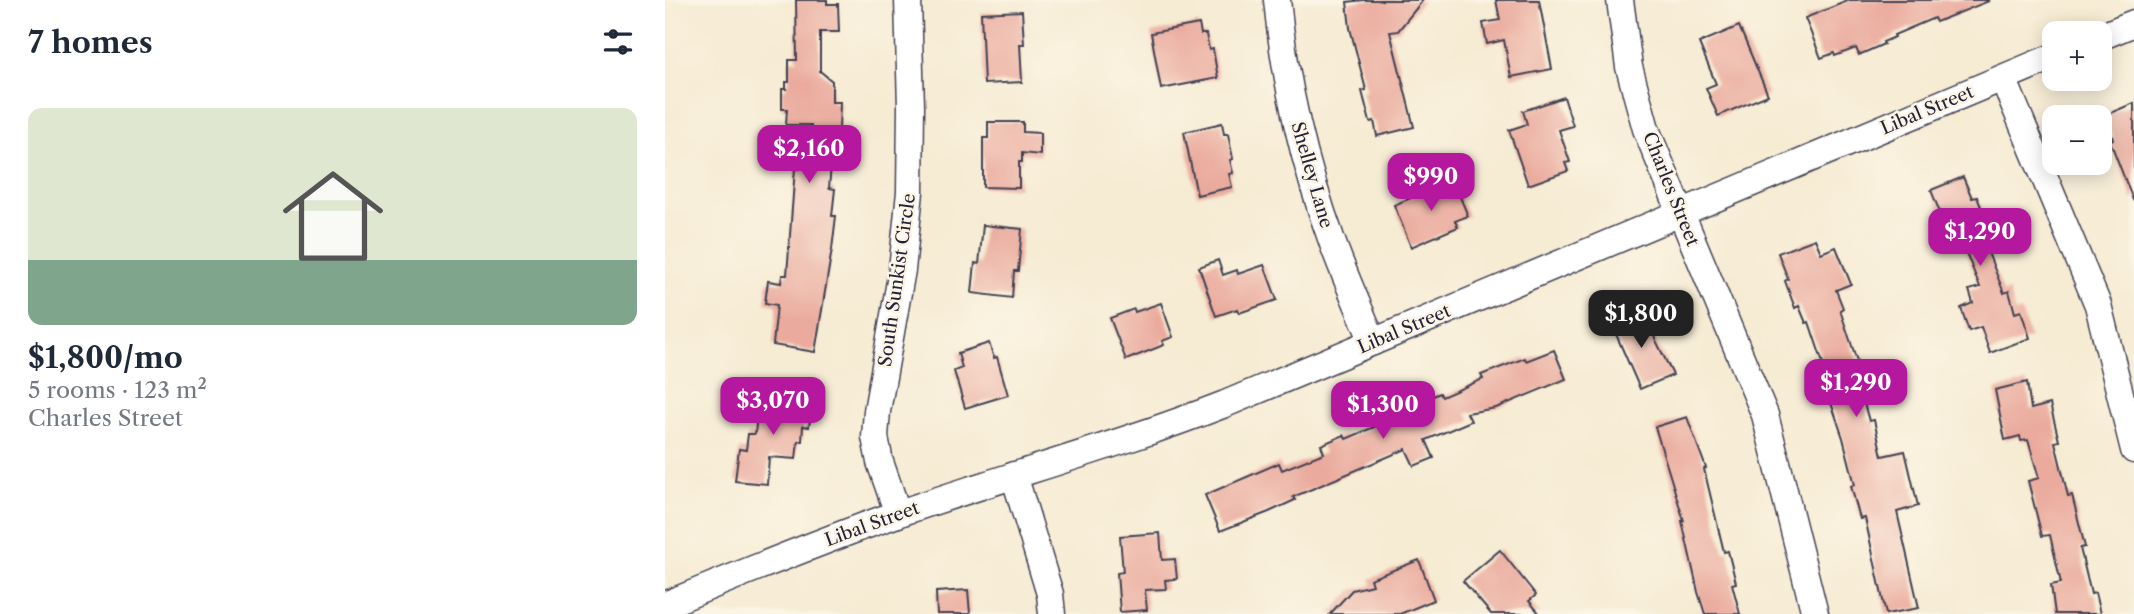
<!DOCTYPE html>
<html lang="en">
<head>
<meta charset="utf-8">
<style>
  :root { --surface:#fff; --page:#f6f6f7; --text:#1f2937; --muted:#747a83; --line:#e0e1e3; --accent:#b5179e }
  body { margin:0; font-family:"Libre Caslon Text",serif; background:var(--page); color:var(--text); height:100vh; display:flex; flex-direction:column; font-size:26px; white-space:nowrap }
  * { box-sizing:border-box; margin:0 }
  p { font-size:23px; color:var(--muted) }
  .icon { flex:none; width:38px; height:38px; fill:none; stroke:currentColor; stroke-width:2; stroke-linecap:round; stroke-linejoin:round }
  .map { position:relative; flex:1; overflow:hidden }
  .sheet { display:flex; flex-direction:column; background:var(--surface); width:665px }
  .sheet>* { flex:none }
  .buttons { position:absolute; left:1377px; top:21px; display:grid; gap:14px }
  .buttons a { display:grid; place-items:center; width:70px; height:70px; border-radius:14px; background:var(--surface); box-shadow:0 4px 18px #0003; font-size:35px }
  .price { position:absolute; translate:-50% -60px; padding:0 16px; border-radius:14px; background:var(--accent); color:#fff; font-size:23px; line-height:46px; filter:drop-shadow(0 2px 4px #0008) }
  .price::after { content:''; position:absolute; left:50%; top:42px; width:21px; height:16px; margin-left:-10px; background:inherit; clip-path:polygon(0 0,100% 0,50% 100%) }
  .price.active { background:#222; color:#fff }
  ul { padding:0; list-style:none }
  li { display:grid; align-content:center; gap:14px; height:371px; padding:0 28px }
  li+li { border-top:2px solid var(--line) }
  li span { display:grid; place-items:center; height:217px; border-radius:14px; color:#555 }
  li>.icon { margin-inline-start:auto }
  span .icon { width:126px; height:126px; fill:#fffc; stroke-width:1 }
  li b { font-size:30px }
  h2 { display:flex; justify-content:space-between; align-items:center; height:84px; padding:0 28px; font-size:30px }
  main { display:flex; flex:1; min-height:0 }
  .map>svg:first-child { display:block }
  .building { fill:#eaab9e }
  .lines { fill:none; stroke-linecap:round; stroke-linejoin:round }
  .minor-casing { stroke:#424052; stroke-width:29 }
  .minor { stroke:#fff; stroke-width:26 }
  .labels { text-anchor:middle; dominant-baseline:central; stroke-width:5; stroke-linejoin:round; paint-order:stroke }
  .street-label { font-size:18px; fill:#22223b; stroke:#fcf5e5 }
</style>
</head>
<body>
<main>
<section class="sheet">
<h2>7 homes<svg class="icon" aria-label="filters" viewBox="0 0 24 24"><path d="M4 7h16M4 17h16"/><circle cx="9" cy="7" r="2"/><circle cx="15" cy="17" r="2"/></svg></h2>
<ul>
<li><span style="background:linear-gradient(#dfe7d0 70%,#7fa58c 0)"><svg class="icon" aria-label="home" viewBox="0 0 24 24"><path d="M3 11l9-7 9 7M6 9v11h12V9"/></svg></span><div><b>$1,800/mo</b><p>5 rooms · 123 m²</p><p>Charles Street</p></div></li>
</ul>
</section>
<div class="map">
<svg width="1469" height="614" viewBox="0 0 1469 614">
  <rect width="100%" height="100%" fill="#fcf5e5"/>
  <filter id="ink" filterUnits="userSpaceOnUse"><feTurbulence type="fractalNoise" baseFrequency=".0143" numOctaves="2"/><feDisplacementMap in="SourceGraphic" scale="14" xChannelSelector="R" yChannelSelector="G"/><feConvolveMatrix kernelMatrix="1 2 1 2 8 2 1 2 1" color-interpolation-filters="sRGB"/></filter>
  <filter id="wash" filterUnits="userSpaceOnUse"><feTurbulence type="fractalNoise" baseFrequency=".00686" numOctaves="4" result="noise"/><feDisplacementMap in="SourceGraphic" scale="28" xChannelSelector="R" yChannelSelector="G"/><feGaussianBlur stdDeviation="1.57" result="paint"/><feColorMatrix in="noise" values="0 0 0 0 0 0 0 0 0 0 0 0 0 0 0 0 0 1.4 0 .05"/><feComposite in="paint" operator="in"/></filter>
  <g filter="url(#wash)">
    <rect width="100%" height="100%" fill="#f6ebd3"/>
    <g id="blocks">
      <g class="building">
        <path d="M131,0H162V4H173L174,32H155V71L167,81V102H175L174,129L173,143H168L164,188L170,189L167,216H171L167,249L150,352L108,345L112,305L100,303L103,281L116,283L117,275H122L130,168L133,169V166L145,168L146,125H121L122,109H117V89H121V82H124V60H132Z"/>
        <path d="M699,0H758L733,31L725,32L749,127L712,136L709,121L705,122L697,91L701,90L685,28L682,2Z"/>
        <path d="M831,0H874L887,69L846,77L839,40L822,44L818,23L835,20Z"/>
        <path d="M1185,0H1323L1324,1L1271,22L1269,18L1229,35L1230,37L1218,42L1219,44L1194,55L1191,48L1170,56L1169,53L1156,58L1140,18Z"/>
        <path d="M357,11L359,44H355L357,82L319,84L316,13Z"/>
        <path d="M534,24L536,34H541L544,50L548,49L553,78L496,89L486,33Z"/>
        <path d="M1074,26L1103,95L1053,116L1041,88L1051,84L1034,43Z"/>
        <path d="M899,97L908,126L894,130L905,162L900,163L903,171L863,185L844,130L862,124L858,111Z"/>
        <path d="M1469,103V199L1468,200L1445,141L1448,139L1438,116Z"/>
        <path d="M323,122H358V132L375,133V155L357,153V162H354V188L318,187V138H323Z"/>
        <path d="M557,123L559,134H563L568,159L565,160L568,173L564,174L567,187L532,195L519,132Z"/>
        <path d="M1298,177L1307,198L1312,197L1332,246L1322,250L1339,293L1344,291L1350,313L1356,311L1365,338L1325,353L1316,327L1304,331L1296,308L1308,303L1304,290L1315,287L1296,240L1287,243L1266,190Z"/>
        <path d="M788,180L803,216L790,221L793,227L746,247L729,205Z"/>
        <path d="M318,225L357,229L353,271H349L347,298L307,293L310,263L314,264Z"/>
        <path d="M1150,239L1156,253L1171,247L1186,284L1171,290L1178,308L1175,310L1204,397L1198,400L1204,421L1209,420L1217,456L1240,451L1253,506L1232,512L1254,608L1221,614L1200,518L1195,519L1186,486L1190,485L1178,438L1162,391L1167,390L1144,322L1141,323L1134,306L1130,308L1120,281L1123,279L1113,253Z"/>
        <path d="M553,260L558,275L572,270L573,274L599,265L612,300L574,313L572,309L551,316L534,267Z"/>
        <path d="M496,303L508,337L497,341L499,345L461,360L445,318L469,309L470,312Z"/>
        <path d="M976,310L1008,375L975,389L946,323Z"/>
        <path d="M324,343L329,358L332,357L343,395L300,408L289,371L297,368L293,353Z"/>
        <path d="M889,350L901,379L831,408L802,413L806,421L761,440L769,458L749,466L741,449L628,497L630,500L604,512L555,531L540,495L614,463L617,470L659,453L656,445L679,435L681,439L728,419L726,414L775,393L777,397L818,379L816,375L860,358L861,361Z"/>
        <path d="M1362,382L1366,409L1385,404L1394,441L1390,442L1403,496L1407,495L1420,547L1415,548L1426,594L1430,593L1435,614H1390L1386,585L1396,583L1385,535L1377,536L1363,481L1374,478L1363,440L1356,441L1355,436L1340,440L1330,390Z"/>
        <path d="M94,396L147,402L144,427L138,426L137,441H133L131,459L104,457L102,484L70,481L74,449L81,450L83,434H90Z"/>
        <path d="M1022,417L1041,468L1039,469L1059,552L1063,551L1071,583L1067,584L1075,614H1040L1033,592L1017,521H1019L990,427Z"/>
        <path d="M495,533L497,560L510,559L512,579L500,580L501,589L480,590L482,610L455,612L452,573L458,572L455,536Z"/>
        <path d="M835,550L871,595L864,601L875,614H826L798,581Z"/>
        <path d="M754,560L769,600L735,614H665L687,590L707,585L705,579Z"/>
        <path d="M303,590L305,614H272L271,592Z"/>
      </g>
    </g>
  </g>
  <g filter="url(#ink)">
    <use href="#blocks" fill-opacity="0" stroke="#424052" stroke-width="2"/>
    <g class="lines">
      <g class="minor-casing">
        <g id="minor">
          <path d="M612,0C620,83 639,165 668,244C680,277 695,310 708,342"/>
          <path d="M955,0L964,67L981,129L1100,415L1150,614"/>
          <path d="M1435,37L1469,23"/>
          <path d="M1338,78L1433,305L1469,450"/>
          <path d="M349,475L385,594L387,614"/>
          <path d="M233,514L215,462L210,437L212,411L237,270L245,192L246,107L243,0"/>
          <path d="M0,605C77,573 154,542 232,514C341,476 452,446 560,404L1390,56"/>
        </g>
      </g>
      <use href="#minor" class="minor"/>
    </g>
  </g>
  <g class="labels">
    <g class="street-label">
      <text transform="translate(1262 110) rotate(-23)">Libal Street</text>
      <text transform="translate(647 175) rotate(74)">Shelley Lane</text>
      <text transform="translate(1006 189) rotate(68)">Charles Street</text>
      <text transform="translate(232 280) rotate(-82)">South Sunkist Circle</text>
      <text transform="translate(739 329) rotate(-23)">Libal Street</text>
      <text transform="translate(207 524) rotate(-20)">Libal Street</text>
    </g>
  </g>
</svg>
<div class="buttons">
<a>+</a>
<a>−</a>
</div>
<b class="price" style="left:144px;top:185px">$2,160</b>
<b class="price" style="left:766px;top:213px">$990</b>
<b class="price" style="left:1315px;top:268px">$1,290</b>
<b class="price active" style="left:976px;top:350px">$1,800</b>
<b class="price" style="left:1191px;top:419px">$1,290</b>
<b class="price" style="left:108px;top:437px">$3,070</b>
<b class="price" style="left:718px;top:441px">$1,300</b>
</div>
</main>
</body>
</html>
